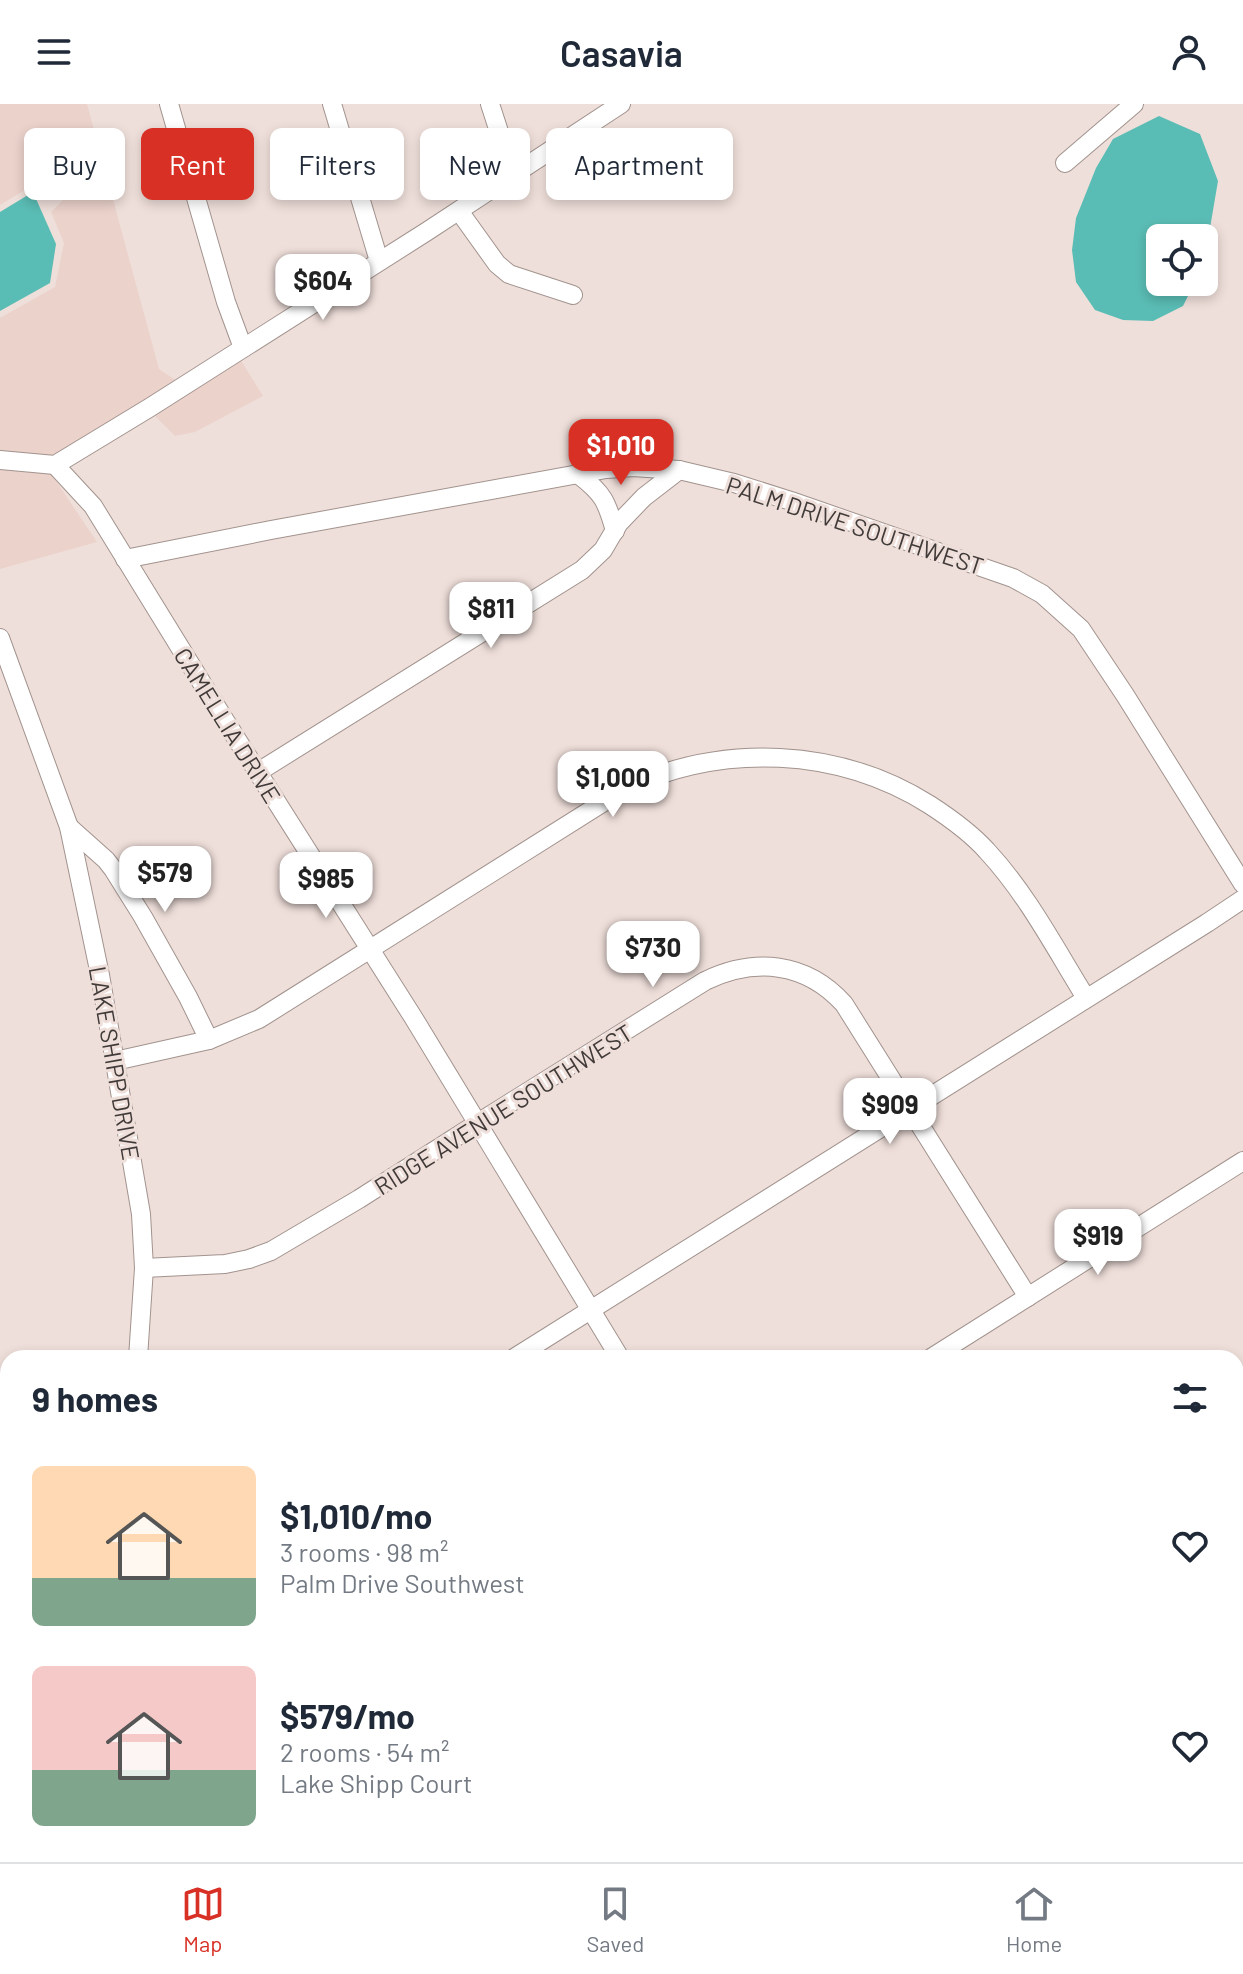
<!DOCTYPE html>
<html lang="en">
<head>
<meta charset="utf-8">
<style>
  :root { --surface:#fff; --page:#f6f6f7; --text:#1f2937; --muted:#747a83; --line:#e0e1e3; --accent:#d93025 }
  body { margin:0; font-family:Barlow,sans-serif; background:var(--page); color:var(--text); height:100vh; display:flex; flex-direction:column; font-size:30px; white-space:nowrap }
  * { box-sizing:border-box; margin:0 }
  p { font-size:26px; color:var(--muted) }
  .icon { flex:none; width:44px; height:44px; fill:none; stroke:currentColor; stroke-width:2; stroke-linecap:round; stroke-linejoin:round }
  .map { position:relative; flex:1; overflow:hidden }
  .panel { position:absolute; left:0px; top:1246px; width:1244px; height:512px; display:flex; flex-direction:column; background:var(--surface); border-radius:24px 24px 0 0; box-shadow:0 4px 12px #0003 }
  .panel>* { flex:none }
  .guide { position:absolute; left:24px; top:24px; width:800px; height:72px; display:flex; gap:16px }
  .tools { position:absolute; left:1146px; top:120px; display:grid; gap:16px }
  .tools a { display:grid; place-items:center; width:72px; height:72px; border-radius:12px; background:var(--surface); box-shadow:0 4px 12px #0003; font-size:40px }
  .price { position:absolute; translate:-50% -68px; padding:0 18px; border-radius:16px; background:#fff; color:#222; font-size:26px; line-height:52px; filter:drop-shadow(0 2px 4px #0008) }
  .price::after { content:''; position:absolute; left:50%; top:48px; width:24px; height:18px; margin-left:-12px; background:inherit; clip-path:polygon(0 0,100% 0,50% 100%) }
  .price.active { background:var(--accent); color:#fff }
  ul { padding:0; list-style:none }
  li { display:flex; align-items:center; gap:24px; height:200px; padding:0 32px }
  li span { display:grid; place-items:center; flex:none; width:224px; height:160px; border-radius:12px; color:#555 }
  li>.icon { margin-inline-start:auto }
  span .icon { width:96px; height:96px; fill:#fffc; stroke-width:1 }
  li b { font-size:34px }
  h2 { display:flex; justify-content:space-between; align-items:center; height:96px; padding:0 32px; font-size:34px }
  .pill { padding:0 28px; border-radius:12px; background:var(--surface); box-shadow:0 4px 12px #0003; font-size:28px; line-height:72px }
  .pill.active { background:var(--accent); color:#fff }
  header { display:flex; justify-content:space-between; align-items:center; height:104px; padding:0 32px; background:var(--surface); font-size:36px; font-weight:600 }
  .menu { display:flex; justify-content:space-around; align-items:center; height:112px; border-top:2px solid var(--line); background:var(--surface); font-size:22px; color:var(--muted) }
  .menu a { display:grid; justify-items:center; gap:4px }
  .menu .active { color:var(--accent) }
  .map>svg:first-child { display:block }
  .built { fill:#ebd2cb }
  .water { fill:#5abdb5 }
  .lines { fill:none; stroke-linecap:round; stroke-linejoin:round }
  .minor-casing { stroke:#a2938e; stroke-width:20 }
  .minor { stroke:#fff; stroke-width:18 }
  .labels { text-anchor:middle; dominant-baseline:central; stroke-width:6; stroke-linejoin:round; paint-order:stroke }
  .street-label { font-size:24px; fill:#403a38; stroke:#efdfda }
</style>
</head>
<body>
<header><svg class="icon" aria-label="menu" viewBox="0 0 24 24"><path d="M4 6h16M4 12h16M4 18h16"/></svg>Casavia<svg class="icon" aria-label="person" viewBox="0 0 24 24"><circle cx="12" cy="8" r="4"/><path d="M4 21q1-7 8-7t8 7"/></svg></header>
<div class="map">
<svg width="1243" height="1758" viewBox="0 0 1243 1758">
  <rect width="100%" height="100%" fill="#efdfda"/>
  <g class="built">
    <path d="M0,0H87L159,265L177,277L53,353L0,348V214L55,183L64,139L51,108L92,67L88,49L39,83H30L0,101Z"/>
    <path d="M240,255L263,292L195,328L175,332L153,310Z"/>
    <path d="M0,364L50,368L97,438L0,465Z"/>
    <path d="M178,1750H910L915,1758H180L174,1753Z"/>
  </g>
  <g class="water">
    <path d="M1159,12L1200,30L1218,77L1210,124L1204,149V134H1160V178H1195L1183,202L1153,217L1123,216L1095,206L1076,178L1072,146L1076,114L1096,64L1113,35Z"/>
    <path d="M33,88L56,140L50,179L0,207V108Z"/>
  </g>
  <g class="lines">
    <g class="minor-casing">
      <g id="minor">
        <path d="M169,0L226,198L243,244"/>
        <path d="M332,0L379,157"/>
        <path d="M490,0L513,71"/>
        <path d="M1065,59L1134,0"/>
        <path d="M459,107L497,160L509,170L573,191"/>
        <path d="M0,356L55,361L149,304L426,128L621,0"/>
        <path d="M55,361L93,402L224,615L413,913L620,1254"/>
        <path d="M579,371C603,389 607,398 615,427"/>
        <path d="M125,455L271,426L606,365L633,363L679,366L734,379L791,397L1013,474L1042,490L1081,525L1125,591L1243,780"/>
        <path d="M0,534L69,723L100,871L141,1110L144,1164L138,1254"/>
        <path d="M258,668L582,466L603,446L619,419L644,393L679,366"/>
        <path d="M69,723L106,756L113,765L143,813L188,893L209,936"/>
        <path d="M115,957L209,936L259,915L626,684C723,639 838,643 930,701C950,714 971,729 987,747C1027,790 1055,844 1086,894"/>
        <path d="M144,1164L225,1160L249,1155L271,1147L359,1095L478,1019L705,877C755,853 806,858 844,900L1028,1193"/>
        <path d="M514,1254L1207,819L1243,795"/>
        <path d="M931,1254L1243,1057"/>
        <path d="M1236,1353L1243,1349"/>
        <path d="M1236,1570L1243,1566"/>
        <path d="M0,1706L8,1682"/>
        <path d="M1236,1718L1243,1713"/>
        <path d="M820,1750L842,1758"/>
        <path d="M928,1750L933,1758"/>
        <path d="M884,1758L896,1750"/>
        <path d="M1173,1758L1185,1750"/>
      </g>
    </g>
    <use href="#minor" class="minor"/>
  </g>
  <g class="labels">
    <g class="street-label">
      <text transform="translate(855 421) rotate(18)">PALM DRIVE SOUTHWEST</text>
      <text transform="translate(228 621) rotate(58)">CAMELLIA DRIVE</text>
      <text transform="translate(115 959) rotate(80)">LAKE SHIPP DRIVE</text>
      <text transform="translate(503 1005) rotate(-32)">RIDGE AVENUE SOUTHWEST</text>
    </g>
  </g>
</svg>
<div class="tools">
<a><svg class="icon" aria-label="locate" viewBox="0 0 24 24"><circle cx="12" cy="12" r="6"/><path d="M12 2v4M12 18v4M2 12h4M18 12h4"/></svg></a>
</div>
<b class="price" style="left:323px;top:218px">$604</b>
<b class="price active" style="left:621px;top:383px">$1,010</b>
<b class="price" style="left:491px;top:546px">$811</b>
<b class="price" style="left:613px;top:715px">$1,000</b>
<b class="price" style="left:165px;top:810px">$579</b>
<b class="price" style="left:326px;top:816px">$985</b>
<b class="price" style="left:653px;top:885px">$730</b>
<b class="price" style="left:890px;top:1042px">$909</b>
<b class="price" style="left:1098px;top:1173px">$919</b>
<div class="guide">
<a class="pill">Buy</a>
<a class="pill active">Rent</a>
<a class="pill">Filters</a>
<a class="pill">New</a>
<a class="pill">Apartment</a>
</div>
<section class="panel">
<h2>9 homes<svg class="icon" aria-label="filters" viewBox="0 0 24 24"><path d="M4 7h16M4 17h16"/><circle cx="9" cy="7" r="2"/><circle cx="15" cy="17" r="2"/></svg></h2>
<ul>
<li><span style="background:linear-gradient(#ffd9b3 70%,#7fa58c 0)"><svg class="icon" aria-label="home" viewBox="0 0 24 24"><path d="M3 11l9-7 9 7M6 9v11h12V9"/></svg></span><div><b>$1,010/mo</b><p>3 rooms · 98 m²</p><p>Palm Drive Southwest</p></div><svg class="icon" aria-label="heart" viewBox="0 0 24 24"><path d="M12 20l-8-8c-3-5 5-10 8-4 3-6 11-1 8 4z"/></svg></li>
<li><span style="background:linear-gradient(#f6c9c9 65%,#7fa58c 0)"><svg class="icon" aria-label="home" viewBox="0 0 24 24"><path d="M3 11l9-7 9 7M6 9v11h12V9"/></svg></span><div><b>$579/mo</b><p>2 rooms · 54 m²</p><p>Lake Shipp Court</p></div><svg class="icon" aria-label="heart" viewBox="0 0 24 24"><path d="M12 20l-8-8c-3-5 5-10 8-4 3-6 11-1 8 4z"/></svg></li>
</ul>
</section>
</div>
<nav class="menu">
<a class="active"><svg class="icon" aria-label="map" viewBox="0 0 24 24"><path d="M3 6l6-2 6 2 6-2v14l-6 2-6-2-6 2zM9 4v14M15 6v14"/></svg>Map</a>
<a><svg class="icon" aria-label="saved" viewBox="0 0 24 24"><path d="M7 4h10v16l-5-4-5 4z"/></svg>Saved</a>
<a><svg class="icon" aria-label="home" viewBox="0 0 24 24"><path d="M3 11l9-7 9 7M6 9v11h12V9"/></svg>Home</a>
</nav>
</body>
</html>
